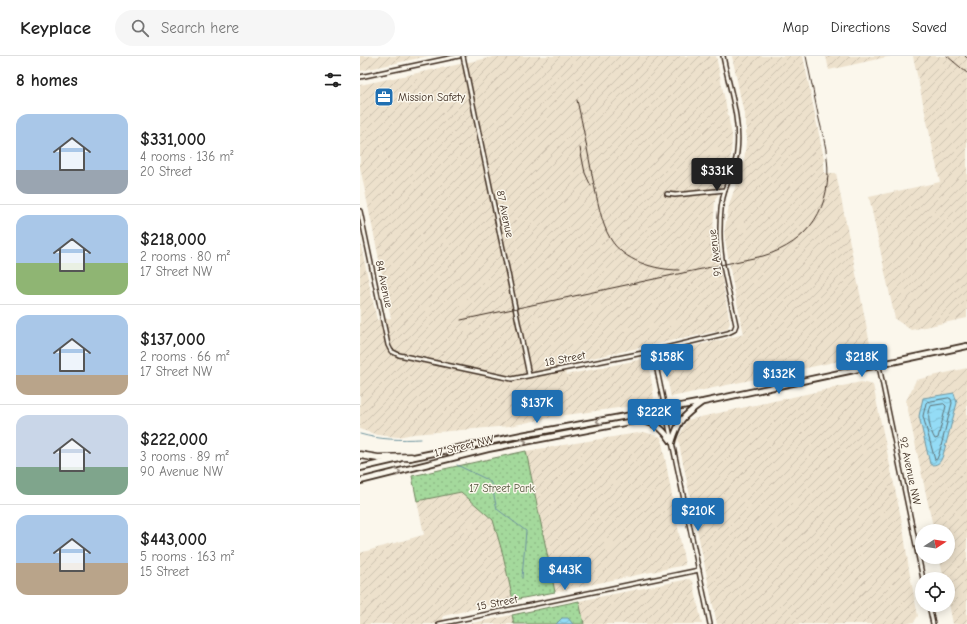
<!DOCTYPE html>
<html lang="en">
<head>
<meta charset="utf-8">
<style>
  :root { --surface:#fff; --page:#f6f6f6; --text:#222; --muted:#767676; --line:#e0e0e0; --accent:#1f6fb2 }
  body { margin:0; font-family:"Comic Neue",sans-serif; background:var(--page); color:var(--text); height:100vh; display:flex; flex-direction:column; font-size:15px; white-space:nowrap }
  * { box-sizing:border-box; margin:0 }
  p { font-size:13px; color:var(--muted) }
  .icon { flex:none; width:22px; height:22px; fill:none; stroke:currentColor; stroke-width:2; stroke-linecap:round; stroke-linejoin:round }
  .map { position:relative; flex:1; overflow:hidden }
  .drawer { display:flex; flex-direction:column; background:var(--surface); width:360px }
  .drawer>* { flex:none }
  .needle { width:26px; rotate:78deg }
  .controls { position:absolute; left:555px; top:468px; display:grid; gap:8px }
  .controls a { display:grid; place-items:center; width:40px; height:40px; border-radius:50%; background:var(--surface); box-shadow:0 2px 10px #0003; font-size:20px }
  .price { position:absolute; translate:-50% -34px; padding:0 9px; border-radius:4px; background:var(--accent); color:#fff; font-size:13px; line-height:26px; filter:drop-shadow(0 1px 2px #0008) }
  .price::after { content:''; position:absolute; left:50%; top:24px; width:12px; height:9px; margin-left:-6px; background:inherit; clip-path:polygon(0 0,100% 0,50% 100%) }
  .price.on { background:#222; color:#fff }
  ul { padding:0; list-style:none }
  li { display:flex; align-items:center; gap:12px; height:100px; padding:0 16px }
  li+li { border-top:1px solid var(--line) }
  li span { display:grid; place-items:center; flex:none; width:112px; height:80px; border-radius:12px; color:#555 }
  li>.icon { margin-inline-start:auto }
  span .icon { width:48px; height:48px; fill:#fffc; stroke-width:1 }
  li b { font-size:17px }
  h2 { display:flex; justify-content:space-between; align-items:center; height:48px; padding:0 16px; font-size:17px }
  header { display:flex; align-items:center; gap:24px; box-sizing:border-box; height:56px; padding:0 20px; background:var(--surface); border-bottom:1px solid var(--line) }
  header strong { font-size:19px }
  nav { display:flex; gap:22px; margin-inline-start:auto; font-size:14px }
  .search { width:280px; height:36px; background:var(--page); display:flex; align-items:center; gap:10px; box-sizing:border-box; padding:0 14px; border-radius:22px; color:var(--muted); font-size:15px }
  main { display:flex; flex:1; min-height:0 }
  .map>svg:first-child { display:block }
  .industrial { fill:url(#industrial-furrows) }
  .park { fill:url(#park-dots); stroke:#70825d }
  .water { fill:url(#water-waves); stroke:#7095a0 }
  .lines { fill:none; stroke-linecap:round; stroke-linejoin:round }
  .shore { stroke:#5f7174; stroke-width:1 }
  .stream { stroke:#7095a0; stroke-width:1 }
  .street-casing { stroke:#3b2a1e; stroke-width:6 }
  .secondary-casing { stroke:#3b2a1e; stroke-width:8 }
  .highway-casing { stroke:#3b2a1e; stroke-width:9 }
  .street { stroke:#fbf7ec; stroke-width:3 }
  .secondary { stroke:#fbf7ec; stroke-width:4.5 }
  .highway { stroke:#fbf7ec; stroke-width:6 }
  .rail { stroke:#3b2a1e; stroke-width:1 }
  .oneway { stroke:#9b9085 }
  .labels { text-anchor:middle; dominant-baseline:central; stroke-width:3; stroke-linejoin:round; paint-order:stroke }
  .poi-label { font-size:11px; fill:#3b2a1e; stroke:#fbf7ec; text-anchor:start }
  .street-label { font-size:11px; fill:#3b2a1e; stroke:#fbf7ec }
  .park-label { font-size:11px; fill:#55563e; stroke:#fbf7ec }
</style>
</head>
<body>
<header>
<strong>Keyplace</strong>
<div class="search"><svg class="icon" aria-label="search" viewBox="0 0 24 24"><circle cx="10" cy="10" r="6"/><path d="M15 15l6 6"/></svg>Search here</div>
<nav><a>Map</a><a>Directions</a><a>Saved</a></nav>
</header>
<main>
<section class="drawer">
<h2>8 homes<svg class="icon" aria-label="filters" viewBox="0 0 24 24"><path d="M4 7h16M4 17h16"/><circle cx="9" cy="7" r="2"/><circle cx="15" cy="17" r="2"/></svg></h2>
<ul>
<li><span style="background:linear-gradient(#a9c7e8 70%,#9aa5b1 0)"><svg class="icon" aria-label="home" viewBox="0 0 24 24"><path d="M3 11l9-7 9 7M6 9v11h12V9"/></svg></span><div><b>$331,000</b><p>4 rooms · 136 m²</p><p>20 Street</p></div></li>
<li><span style="background:linear-gradient(#a9c7e8 60%,#8fb573 0)"><svg class="icon" aria-label="home" viewBox="0 0 24 24"><path d="M3 11l9-7 9 7M6 9v11h12V9"/></svg></span><div><b>$218,000</b><p>2 rooms · 80 m²</p><p>17 Street NW</p></div></li>
<li><span style="background:linear-gradient(#a9c7e8 75%,#b9a48a 0)"><svg class="icon" aria-label="home" viewBox="0 0 24 24"><path d="M3 11l9-7 9 7M6 9v11h12V9"/></svg></span><div><b>$137,000</b><p>2 rooms · 66 m²</p><p>17 Street NW</p></div></li>
<li><span style="background:linear-gradient(#c9d6e8 65%,#7fa58c 0)"><svg class="icon" aria-label="home" viewBox="0 0 24 24"><path d="M3 11l9-7 9 7M6 9v11h12V9"/></svg></span><div><b>$222,000</b><p>3 rooms · 89 m²</p><p>90 Avenue NW</p></div></li>
<li><span style="background:linear-gradient(#a9c7e8 60%,#b9a48a 0)"><svg class="icon" aria-label="home" viewBox="0 0 24 24"><path d="M3 11l9-7 9 7M6 9v11h12V9"/></svg></span><div><b>$443,000</b><p>5 rooms · 163 m²</p><p>15 Street</p></div></li>
</ul>
</section>
<div class="map">
<svg width="607" height="568" viewBox="0 0 607 568">
  <defs>
    <pattern id="industrial-furrows" width="10" height="10" patternUnits="userSpaceOnUse"><rect width="10" height="10" fill="#ede1cc"/><path d="M-1 1l2-2M0 10L10 0M9 11l2-2" fill="none" stroke="#ccc1af"/></pattern>
    <pattern id="park-dots" width="8" height="8" patternUnits="userSpaceOnUse"><rect width="8" height="8" fill="#a4d99c"/><path d="M2 2h.1M6 6h.1" fill="none" stroke="#8eba86" stroke-width="1.8" stroke-linecap="round"/></pattern>
    <pattern id="water-waves" width="16" height="10" patternUnits="userSpaceOnUse"><rect width="16" height="10" fill="#94dcf6"/><path d="M0 5q4-4 8 0t8 0" fill="none" stroke="#80bdd2"/></pattern>
  </defs>
  <rect width="100%" height="100%" fill="#fbf7ec"/>
  <filter id="ink" filterUnits="userSpaceOnUse"><feTurbulence type="fractalNoise" baseFrequency=".025" numOctaves="2"/><feDisplacementMap in="SourceGraphic" scale="8" xChannelSelector="R" yChannelSelector="G"/><feConvolveMatrix kernelMatrix="1 2 1 2 8 2 1 2 1" color-interpolation-filters="sRGB"/></filter>
  <g filter="url(#ink)">
    <g class="industrial">
      <path d="M0,0H68L0,15Z"/>
      <path d="M138,0H356L372,79L371,99L365,125L355,144L353,174L370,267L367,273L204,308L206,319L288,302L294,342L288,348L198,360L150,370L53,378L38,381L18,379L2,374L0,373V185L17,264L31,262L0,111V29Z"/>
      <path d="M372,0H443L464,103V117H476L512,298L311,341L302,300L305,296L365,283L384,278L372,224L364,177L369,149L384,105L386,86V68Z"/>
      <path d="M466,0H531L469,14Z"/>
      <path d="M553,0H607V262L551,274L535,263L509,141L580,126Z"/>
      <path d="M607,312V568H593L588,542V523H584L579,501H588V475H574L546,345L556,324Z"/>
      <path d="M501,326L513,329L543,471L549,514L558,560L554,566L545,568H357L318,383L327,364Z"/>
      <path d="M284,376L301,381L325,509L195,536L166,395Z"/>
      <path d="M101,436L133,464L143,499L153,544L83,560L84,568H0V497L63,479L64,478L57,445Z"/>
      <path d="M329,523L333,525L342,568H224L219,545Z"/>
      <path d="M152,559L154,568H108Z"/>
    </g>
    <g class="park">
      <path d="M166,395L195,536L153,544L143,499L133,464L101,436L57,445L52,420Z"/>
      <path d="M219,545L224,568H154L152,559Z"/>
    </g>
    <g class="water">
      <path d="M594,337L597,347L583,399C581,405 579,409 572,409L570,408L559,360L563,342Z"/>
      <path d="M202,562H208L213,568H196Z"/>
    </g>
    <g class="lines">
      <g class="shore">
        <path d="M589,342L591,343L592,347L579,398L577,403L575,404L563,360L566,347L567,346Z"/>
        <path d="M584,348L586,350L578,382L575,383C570,375 566,359 571,350Z"/>
      </g>
      <g class="stream">
        <path d="M0,378C21,384 40,384 61,383"/>
        <path d="M97,409L126,423L131,427L137,453L166,475L162,522"/>
      </g>
      <g class="street-casing">
        <g id="street">
          <path d="M103,0L169,319"/>
          <path d="M0,21L99,0"/>
          <path d="M307,138L315,139L365,134"/>
          <path d="M0,155L28,289L31,295L39,299L152,323L293,295L368,277L374,274L376,269C370,240 359,203 360,173C360,160 361,146 365,134C369,121 376,110 377,96C381,64 369,31 363,0"/>
          <path d="M293,295L350,568"/>
          <path d="M519,310L563,523"/>
          <path d="M569,549L573,568"/>
          <path d="M79,568L339,514"/>
        </g>
      </g>
      <g class="secondary-casing">
        <g id="secondary">
          <path d="M280,364C298,368 302,372 312,386"/>
          <path d="M312,386C319,364 322,361 341,347"/>
          <path d="M49,402L162,379L343,346L607,290"/>
          <path d="M0,412L39,403"/>
          <path d="M0,425L128,393L279,364L297,359L305,353"/>
        </g>
      </g>
      <g class="highway-casing">
        <path id="highway" d="M0,399L18,402L51,401"/>
      </g>
      <use href="#street" class="street"/>
      <use href="#secondary" class="secondary"/>
      <use href="#highway" class="highway"/>
      <g class="rail">
        <path d="M587,0L607,17"/>
        <path d="M605,0L607,2"/>
        <path d="M217,44C223,70 228,97 233,124C237,141 241,167 250,182C263,205 295,214 319,214"/>
        <path d="M220,92L225,117L231,130"/>
        <path d="M101,264L403,200C449,187 473,150 467,102C466,89 462,76 459,63C455,42 450,21 446,0"/>
      </g>
    </g>
    <defs><path id="oneway-chevron" d="M-2-3.5L2.5 0L-2 3.5" fill="none" stroke-width="1.6" stroke-linecap="round" stroke-linejoin="round"/></defs>
    <g class="oneway">
      <use href="#oneway-chevron" transform="translate(239 365) rotate(170)"/>
      <use href="#oneway-chevron" transform="translate(164 386) rotate(-11)"/>
      <use href="#oneway-chevron" transform="translate(38 416) rotate(-14)"/>
    </g>
  </g>
  <defs>
    <g id="office-square" transform="scale(1)"><rect x="-9" y="-9" width="18" height="18" rx="4" fill="#1f6fb2" stroke="#fbf7ec"/><path d="M-6-3h4V-5.5h4V-3h4V5H-6ZM-1-4.5V-3h2v-1.5ZM-6 0V1H6V0Z" fill="#fff"/></g>
  </defs>
  <g fill-rule="evenodd">
    <use href="#office-square" x="24" y="41"/>
  </g>
  <g class="labels">
    <g class="poi-label">
      <text x="38" y="41">Mission Safety</text>
    </g>
    <g class="street-label">
      <text transform="translate(145 158) rotate(78)">87 Avenue</text>
      <text transform="translate(355 197) rotate(-97)">91 Avenue</text>
      <text transform="translate(24 228) rotate(78)">84 Avenue</text>
      <text transform="translate(205 303) rotate(-11)">18 Street</text>
      <text transform="translate(104 390) rotate(-14)">17 Street NW</text>
      <text transform="translate(550 415) rotate(78)">92 Avenue NW</text>
      <text transform="translate(137 547) rotate(-11)">15 Street</text>
    </g>
    <g class="park-label">
      <text x="142" y="432">17 Street Park</text>
    </g>
  </g>
</svg>
<div class="controls">
<a><svg class="needle" viewBox="-14 -14 28 28"><path d="M0-13l5 13h-10z" fill="#e53935"/><path d="M0 13l5-13h-10z" fill="#767676"/></svg></a>
<a><svg class="icon" aria-label="locate" viewBox="0 0 24 24"><circle cx="12" cy="12" r="6"/><path d="M12 2v4M12 18v4M2 12h4M18 12h4"/></svg></a>
</div>
<b class="price on" style="left:357px;top:136px">$331K</b>
<b class="price" style="left:307px;top:322px">$158K</b>
<b class="price" style="left:502px;top:322px">$218K</b>
<b class="price" style="left:419px;top:339px">$132K</b>
<b class="price" style="left:177px;top:368px">$137K</b>
<b class="price" style="left:294px;top:377px">$222K</b>
<b class="price" style="left:338px;top:476px">$210K</b>
<b class="price" style="left:205px;top:535px">$443K</b>
</div>
</main>
</body>
</html>
